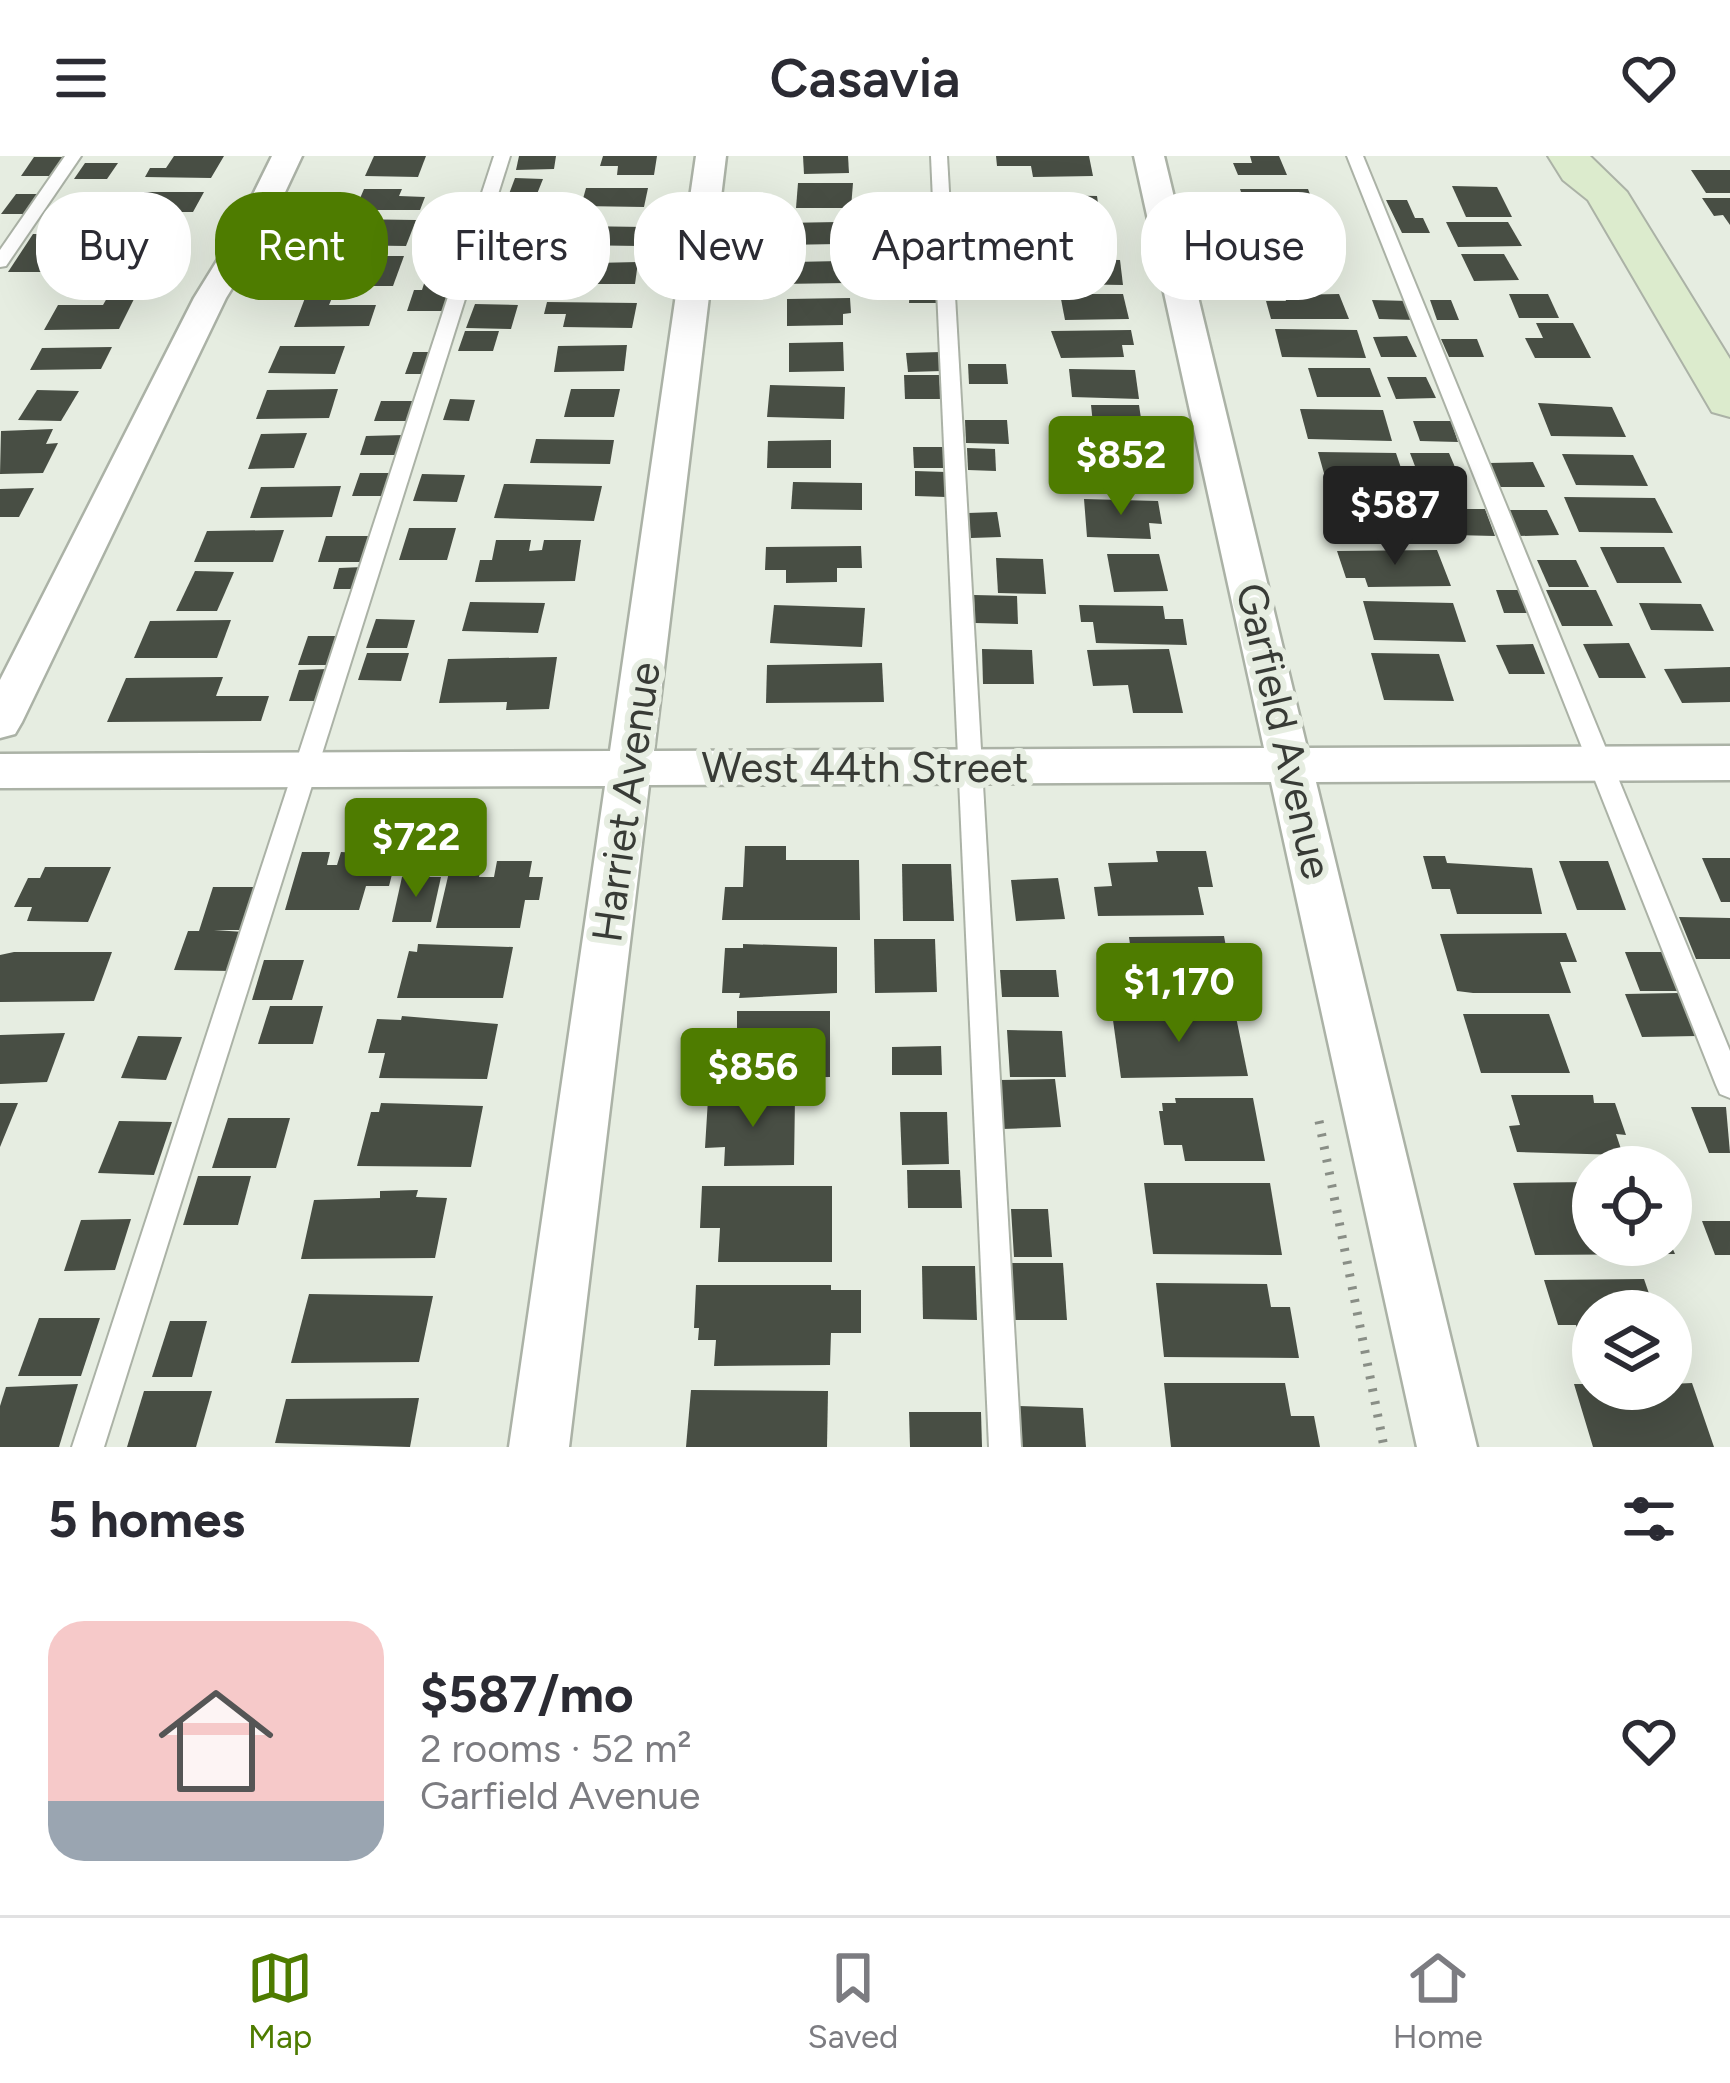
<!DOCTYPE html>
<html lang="en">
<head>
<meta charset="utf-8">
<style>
  :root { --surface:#fff; --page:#f2f2f3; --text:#2b2b33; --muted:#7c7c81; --line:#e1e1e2; --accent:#4e7c00 }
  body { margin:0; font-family:Figtree,sans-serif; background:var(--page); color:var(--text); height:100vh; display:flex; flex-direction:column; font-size:45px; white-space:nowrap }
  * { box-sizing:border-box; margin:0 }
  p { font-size:39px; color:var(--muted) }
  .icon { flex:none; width:66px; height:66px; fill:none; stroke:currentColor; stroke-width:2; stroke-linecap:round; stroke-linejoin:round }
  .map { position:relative; height:1291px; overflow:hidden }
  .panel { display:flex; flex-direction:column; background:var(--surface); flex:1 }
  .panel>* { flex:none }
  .hud { position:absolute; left:36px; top:36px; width:1659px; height:108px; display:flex; gap:24px }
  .tools { position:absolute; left:1572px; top:990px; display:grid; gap:24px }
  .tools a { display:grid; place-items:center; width:120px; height:120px; border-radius:50%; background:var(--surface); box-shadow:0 12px 48px #0002; font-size:60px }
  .price { position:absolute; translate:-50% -102px; padding:0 27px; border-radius:12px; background:var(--accent); color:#fff; font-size:39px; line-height:78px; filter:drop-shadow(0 3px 6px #0008) }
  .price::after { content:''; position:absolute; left:50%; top:72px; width:36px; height:27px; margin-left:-18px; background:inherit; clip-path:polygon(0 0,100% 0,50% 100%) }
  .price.selected { background:#222; color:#fff }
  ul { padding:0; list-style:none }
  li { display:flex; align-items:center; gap:36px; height:300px; padding:0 48px }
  li span { display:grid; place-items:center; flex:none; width:336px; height:240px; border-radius:36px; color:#555 }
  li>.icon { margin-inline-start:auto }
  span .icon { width:144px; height:144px; fill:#fffc; stroke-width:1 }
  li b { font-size:51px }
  h2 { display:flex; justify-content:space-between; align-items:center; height:144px; padding:0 48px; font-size:51px }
  .pill { padding:0 42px; border-radius:48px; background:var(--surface); box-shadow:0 12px 48px #0002; font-size:42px; line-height:108px }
  .pill.selected { background:var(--accent); color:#fff }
  header { display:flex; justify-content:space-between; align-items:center; height:156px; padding:0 48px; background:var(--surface); font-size:54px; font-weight:600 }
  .menu { display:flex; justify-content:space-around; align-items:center; height:168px; border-top:3px solid var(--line); background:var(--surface); font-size:33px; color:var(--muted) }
  .menu a { display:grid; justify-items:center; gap:6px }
  .menu .selected { color:var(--accent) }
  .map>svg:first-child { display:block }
  .building { fill:#484e44 }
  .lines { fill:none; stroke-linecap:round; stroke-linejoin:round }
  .service-casing { stroke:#abb2a6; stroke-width:4 }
  .minor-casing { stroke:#abb2a6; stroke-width:5 }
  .secondary-casing { stroke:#abb2a6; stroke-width:4 }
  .path { stroke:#898e86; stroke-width:9; stroke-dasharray:3 10; stroke-linecap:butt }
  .service { fill:#fff; fill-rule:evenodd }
  .minor { fill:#fff; fill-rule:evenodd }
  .secondary { fill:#dcebcd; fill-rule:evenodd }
  .labels { text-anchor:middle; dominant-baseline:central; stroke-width:12; stroke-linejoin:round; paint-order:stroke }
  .street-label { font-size:42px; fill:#383b36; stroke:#e6ede1 }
</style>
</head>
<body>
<header><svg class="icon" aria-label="menu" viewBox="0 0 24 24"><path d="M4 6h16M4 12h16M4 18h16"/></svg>Casavia<svg class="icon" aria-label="heart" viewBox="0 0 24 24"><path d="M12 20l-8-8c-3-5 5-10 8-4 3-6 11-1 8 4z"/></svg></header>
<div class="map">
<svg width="1730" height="1291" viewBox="0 0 1730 1291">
  <rect width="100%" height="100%" fill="#e6ede1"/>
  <g class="building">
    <path d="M174,0H224L211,22L145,21L150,12H166Z"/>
    <path d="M374,0H426L418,21L365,20Z"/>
    <path d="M519,0H556L554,13L516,14Z"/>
    <path d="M603,0H657L654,19H617L618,10H600Z"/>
    <path d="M803,0H848L849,17L804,18Z"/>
    <path d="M996,0H1089L1093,20L1033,21L1031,10H997Z"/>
    <path d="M1250,0H1279L1287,19H1238L1233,7H1252Z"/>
    <path d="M34,1H68L54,20H21Z"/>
    <path d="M85,7H118L107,23H74Z"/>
    <path d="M1691,14H1730V37H1706Z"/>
    <path d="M515,22L543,23L537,38H509Z"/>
    <path d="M798,27H853L851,52H796Z"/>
    <path d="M1452,30L1497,31L1512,61H1466Z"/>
    <path d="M586,32H648L644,51L581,50Z"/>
    <path d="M364,33H402L399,40L425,41L420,54H355Z"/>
    <path d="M1240,33H1308L1316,54H1247Z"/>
    <path d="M128,36H204L193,56H138L143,48H121Z"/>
    <path d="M16,38H45L31,58H1Z"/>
    <path d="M905,38H934V52L905,51Z"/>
    <path d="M1044,39L1097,40L1100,61L1046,60Z"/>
    <path d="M1702,42H1730V69L1723,59L1714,60Z"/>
    <path d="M61,43H92L82,58H50Z"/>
    <path d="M1386,44H1407L1415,62H1423L1430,77H1402Z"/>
    <path d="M953,48H974V64L989,65L990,81H951Z"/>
    <path d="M346,63L416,64L406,90L334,89Z"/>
    <path d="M838,66V88L782,89L783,67Z"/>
    <path d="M1240,66L1324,67L1331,90L1246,89Z"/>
    <path d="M1446,66H1508L1522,90L1458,91Z"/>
    <path d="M181,69L171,90L105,92L116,71Z"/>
    <path d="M1106,69L1111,94H1070L1065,70Z"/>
    <path d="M577,70L645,71L640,90L571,89Z"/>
    <path d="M497,74H525L521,91H492Z"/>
    <path d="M933,74L934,91H908L906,75Z"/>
    <path d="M33,78H68L45,116H8Z"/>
    <path d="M1461,98H1504L1519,124L1474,125Z"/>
    <path d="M321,100H404L393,130H308Z"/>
    <path d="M1257,102H1325L1333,126H1264Z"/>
    <path d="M1057,103L1120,104L1123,129L1060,128Z"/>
    <path d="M97,105L161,106L148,128L83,127Z"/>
    <path d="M841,105L847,127L779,128L780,114H793V106Z"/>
    <path d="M638,106L635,128H592L595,107Z"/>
    <path d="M956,109H992L994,130L957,129Z"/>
    <path d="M909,112H936L937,128H910Z"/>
    <path d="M428,115H458L445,155H407L414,134H422Z"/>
    <path d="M910,132H937V147H909Z"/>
    <path d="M1060,138H1123L1129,163L1065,164Z"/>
    <path d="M1339,138L1349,163H1271L1266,145H1286L1284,139Z"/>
    <path d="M1509,138H1548L1559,162H1519Z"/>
    <path d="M135,141L119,173L44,174L58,149H103L107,142Z"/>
    <path d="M305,142H332L329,149H376L369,170L294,171Z"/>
    <path d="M850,142L851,157L843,158V169L787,170V143Z"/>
    <path d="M1372,144L1409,145L1415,164L1379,163Z"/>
    <path d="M1430,144H1451L1459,164H1437Z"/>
    <path d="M547,146L637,147L632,172L563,171L566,158H544Z"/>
    <path d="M475,148L518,149L511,173L466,172Z"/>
    <path d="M1536,167H1573L1591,202H1535L1525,182H1543Z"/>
    <path d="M1275,173L1357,174L1366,202L1282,201Z"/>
    <path d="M1131,174L1134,189H1122L1124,201L1061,202L1051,175Z"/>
    <path d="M465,175H499L493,195H458Z"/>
    <path d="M1407,180L1417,201H1381L1373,181Z"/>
    <path d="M1441,183H1477L1484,201H1449Z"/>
    <path d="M843,186L844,215L789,216V187Z"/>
    <path d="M627,189L624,215L554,216L558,190Z"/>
    <path d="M280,190H345L335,218L268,217Z"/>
    <path d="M112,191L101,213L30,214L42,192Z"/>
    <path d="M413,196H430L423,218H405Z"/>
    <path d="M941,196L942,215L908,216L906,197Z"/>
    <path d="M968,208H1006L1008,228H969Z"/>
    <path d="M1308,212H1370L1381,241H1317Z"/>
    <path d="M1069,213L1135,214L1139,243L1072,241Z"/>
    <path d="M904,219H939L941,243H905Z"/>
    <path d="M1387,221H1426L1436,242L1396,243Z"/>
    <path d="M770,229L845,231L844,263L767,261Z"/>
    <path d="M338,233L329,262L256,263L267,234Z"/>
    <path d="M571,233H620L614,261H564Z"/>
    <path d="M37,234L79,235L61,265L18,264Z"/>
    <path d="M450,243L475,244L469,265L443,264Z"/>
    <path d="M381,245H413L407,265H374Z"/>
    <path d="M1538,247L1612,251L1626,281L1551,280Z"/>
    <path d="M1091,249H1139L1145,289L1079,288L1077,268H1093Z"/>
    <path d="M1300,253L1383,254L1392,285L1308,283Z"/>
    <path d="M965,264H1007L1009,288L966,287Z"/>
    <path d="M1413,265H1451L1458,286L1420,285Z"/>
    <path d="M53,273L46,288L58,287L43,317L0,318L1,275Z"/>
    <path d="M307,277L294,312L248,313L261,278Z"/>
    <path d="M404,279L399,299H360L366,280Z"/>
    <path d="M536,283L614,284L610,308L530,307Z"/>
    <path d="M831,284V312H767L768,285Z"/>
    <path d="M913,291H944L945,312H914Z"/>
    <path d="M967,292L995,293L996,315L968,314Z"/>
    <path d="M1318,296L1396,297L1404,321H1379L1381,329L1327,328Z"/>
    <path d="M1410,297H1449L1463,330L1423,331Z"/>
    <path d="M1562,298L1633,299L1648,330L1576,329Z"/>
    <path d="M1080,299L1152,300L1157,332L1083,331Z"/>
    <path d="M1533,306L1545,331H1500L1489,307Z"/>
    <path d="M915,315L946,316V341L915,340Z"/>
    <path d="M360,317H393L386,340H352Z"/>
    <path d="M422,318L465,319L457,346L413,345Z"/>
    <path d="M793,326L862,327V354L791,353Z"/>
    <path d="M504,328L602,330L594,365L494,362Z"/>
    <path d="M341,330L332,361L250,362L261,331Z"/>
    <path d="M34,332L19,361H0V333Z"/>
    <path d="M1564,341L1655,342L1673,377L1579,376Z"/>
    <path d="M1084,343L1158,345L1162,368L1149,367L1151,383L1087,381Z"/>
    <path d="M1340,343L1413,344L1425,379L1349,377Z"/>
    <path d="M1445,353H1485L1495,380L1454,379Z"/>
    <path d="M1508,354H1547L1559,379L1519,380Z"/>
    <path d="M997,356L1001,381L971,382L968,357Z"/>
    <path d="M409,372H456L447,404H399Z"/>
    <path d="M284,374L273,406H194L207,375Z"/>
    <path d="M326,380H370L362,406H318Z"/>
    <path d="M496,384H531L529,395L542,394L544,384H581L575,425L475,426L480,404H492Z"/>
    <path d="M861,390L862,412H837V426L786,427V414H765L766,391Z"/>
    <path d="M1600,391H1664L1682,427H1617Z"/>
    <path d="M1437,394L1451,430L1368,431L1365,422H1346L1337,395Z"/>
    <path d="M1107,398H1159L1168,435L1114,436Z"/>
    <path d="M996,402L1043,403L1046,438L998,437Z"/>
    <path d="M1537,404H1576L1589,431H1549Z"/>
    <path d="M363,411L357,433H333L339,412Z"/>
    <path d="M195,415L234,416L217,455H176Z"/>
    <path d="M1496,434H1520L1528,457H1504Z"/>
    <path d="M1546,434H1596L1613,470H1562Z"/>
    <path d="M974,439L1017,440L1018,468L975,467Z"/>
    <path d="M1363,445L1453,447L1466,486L1374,484Z"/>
    <path d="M470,446L545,447L538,477L462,475Z"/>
    <path d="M1639,447L1701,448L1714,475L1651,474Z"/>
    <path d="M774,449L865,452L862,491L770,487Z"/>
    <path d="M1079,449L1163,450L1165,463H1183L1187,489L1096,487L1093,466H1081Z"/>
    <path d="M376,463L415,464L407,492H366Z"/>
    <path d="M231,464L217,502H134L150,465Z"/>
    <path d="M308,480H338L328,509H298Z"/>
    <path d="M1629,487L1646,522H1599L1583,488Z"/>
    <path d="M1533,488L1545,518H1509L1496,489Z"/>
    <path d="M982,493L1032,494L1034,528H983Z"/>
    <path d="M1169,493L1183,557H1133L1128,529L1093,530L1087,494Z"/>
    <path d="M367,497H409L401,525L358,524Z"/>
    <path d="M1371,497L1439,498L1454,545L1384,544Z"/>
    <path d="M557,501L549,553L506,554L507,546L439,547L448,503Z"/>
    <path d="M882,507L884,546L766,547L767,509Z"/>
    <path d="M1730,511V546L1682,547L1664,513Z"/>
    <path d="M328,513L319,545H289L299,514Z"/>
    <path d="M223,521L216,540H269L261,565L107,566L126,522Z"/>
    <path d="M745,690H786V704H859L860,764H722L725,731H743Z"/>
    <path d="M1156,695H1206L1213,731H1198L1204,759L1098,760L1094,731L1112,730L1108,707L1158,706Z"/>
    <path d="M302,696H330L327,709H337L341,696L397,699L389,730H366L359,754H285Z"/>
    <path d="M453,699H484L479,721H494L497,705H532L529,721H543L539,744H525L520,772H436Z"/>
    <path d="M1423,700H1445L1447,707L1532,712L1542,758H1457L1450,733H1432Z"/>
    <path d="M1702,702H1730V746H1721Z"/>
    <path d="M1559,705H1608L1626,754H1577Z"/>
    <path d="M902,708H951L954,765H903Z"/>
    <path d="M45,711H111L88,766L27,765L32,751H14L28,722H40Z"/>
    <path d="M402,721H441L431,766H392Z"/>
    <path d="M1058,722L1065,763L1016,765L1011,724Z"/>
    <path d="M213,731H257L244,774H214L244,776L231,815L174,814L188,775H199Z"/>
    <path d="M1679,761L1730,762V803H1696Z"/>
    <path d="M1566,777L1577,806H1560L1571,837H1473L1457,835L1440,778Z"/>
    <path d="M1224,780L1235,838L1137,839L1129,781Z"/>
    <path d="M874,783H935L937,836L875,837Z"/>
    <path d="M418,788L513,791L503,842H397L409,795L417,796Z"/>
    <path d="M743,788L837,791V837L739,842L740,837H722L725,792H743Z"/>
    <path d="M14,796H112L94,845L0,846V799Z"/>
    <path d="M1625,796H1664L1680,835H1640Z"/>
    <path d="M264,804H304L292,844H252Z"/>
    <path d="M1000,814H1056L1059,841H1002Z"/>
    <path d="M1679,837L1697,880L1642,881L1625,838Z"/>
    <path d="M270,850H323L313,888H258Z"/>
    <path d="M737,855H830V921L733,922L734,916H713L716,879H737Z"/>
    <path d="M1235,856L1248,920L1121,922L1112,857Z"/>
    <path d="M1463,858H1549L1570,917H1481Z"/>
    <path d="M402,860L498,868L487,923L379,922L385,897H368L377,863L401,864Z"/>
    <path d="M1007,874L1062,875L1066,921H1010Z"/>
    <path d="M65,877L47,926L0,928V879Z"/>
    <path d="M138,880L182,881L166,924L121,922Z"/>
    <path d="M941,890L942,919H892V891Z"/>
    <path d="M1055,923L1061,971L1002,973L998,924Z"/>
    <path d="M1511,939H1593L1594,947H1615L1626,979L1616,978L1623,999L1517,996L1509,970L1520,969Z"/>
    <path d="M795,941L794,1009L724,1010L725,991L705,992L708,943Z"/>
    <path d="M1175,942H1253L1265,1005H1185L1182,989H1164L1159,955H1163L1162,947H1176Z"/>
    <path d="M0,947H18L0,991Z"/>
    <path d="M381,947L483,950L471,1011L357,1010L371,956H379Z"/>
    <path d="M1691,951H1726L1730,997H1709Z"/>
    <path d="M900,956H947L949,1008L902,1009Z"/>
    <path d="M228,962H290L276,1012H212Z"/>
    <path d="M119,965L172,966L154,1019L98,1017Z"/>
    <path d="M907,1014H960L962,1052H908Z"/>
    <path d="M198,1020H251L238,1069H183Z"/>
    <path d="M1593,1026V1089H1671L1675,1098L1535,1099L1513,1027Z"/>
    <path d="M1144,1027H1270L1282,1099L1153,1098Z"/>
    <path d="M702,1030H832V1106H718L720,1072H700Z"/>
    <path d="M418,1034L416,1041L447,1042L435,1102L301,1103L314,1044L380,1042V1035Z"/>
    <path d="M1011,1053H1048L1052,1101H1014Z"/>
    <path d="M131,1063L115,1114L64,1115L81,1064Z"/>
    <path d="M1702,1065H1730V1099H1715Z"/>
    <path d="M1011,1107H1063L1067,1164H1015Z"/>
    <path d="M922,1110H975L977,1164L923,1163Z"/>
    <path d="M1644,1123L1655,1155H1593V1203H1587L1576,1169H1558L1544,1124Z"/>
    <path d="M1156,1127L1267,1128L1271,1151H1290L1299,1202L1164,1201Z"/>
    <path d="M696,1129H831V1134H861V1177H831L830,1209L714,1210L716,1184H698L699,1172H694Z"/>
    <path d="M309,1138L433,1140L419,1206L291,1207Z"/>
    <path d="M39,1162H100L81,1220H18Z"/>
    <path d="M170,1165H207L192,1221H152Z"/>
    <path d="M1164,1227H1285L1291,1260H1314L1320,1291H1171Z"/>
    <path d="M1692,1227L1714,1291H1593L1574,1228H1593V1233H1671V1228Z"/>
    <path d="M78,1228L59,1291H0V1250L6,1231Z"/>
    <path d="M691,1234L828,1235L827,1291H686Z"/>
    <path d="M144,1235H212L196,1291H127Z"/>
    <path d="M419,1242L410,1291L275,1287L286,1243Z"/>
    <path d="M1019,1250L1083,1252L1086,1291H1021Z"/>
    <path d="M909,1256H981L982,1291H910Z"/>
  </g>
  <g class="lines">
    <g class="service-casing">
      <g id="service">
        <path d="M65,0H81L6,110L0,111V94Z"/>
        <path d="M494,0H510L104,1291H72Z"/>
        <path d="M931,0H947L1021,1291H989Z"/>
        <path d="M1347,0H1363L1730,895V942L1720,938L1716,929Z"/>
      </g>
    </g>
    <g class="minor-casing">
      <g id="minor">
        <path d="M272,0H302L265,79L226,142L22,566L15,578L0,582V524L194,142L233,79Z"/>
        <path d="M696,0H726L654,595L1264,592L1134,0H1164L1307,592L1730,590V624L1316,626L1477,1291H1417L1271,626L649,629L569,1291H509L605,630L0,632V598L610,595Z"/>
      </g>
    </g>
    <g class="secondary-casing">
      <path id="secondary" d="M1548,0H1590L1627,36L1730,203V261L1712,256L1588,44L1563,24Z"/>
    </g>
    <path class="path" d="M1319,965L1384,1291"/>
    <use href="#service" class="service"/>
    <use href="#minor" class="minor"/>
    <use href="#secondary" class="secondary"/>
  </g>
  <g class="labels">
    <g class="street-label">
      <text transform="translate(1284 575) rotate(77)">Garfield Avenue</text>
      <text x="865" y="611">West 44th Street</text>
      <text transform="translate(626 646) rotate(-82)">Harriet Avenue</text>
    </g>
  </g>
</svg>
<div class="tools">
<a><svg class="icon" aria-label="locate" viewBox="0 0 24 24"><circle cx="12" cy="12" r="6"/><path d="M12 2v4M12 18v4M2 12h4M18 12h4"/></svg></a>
<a><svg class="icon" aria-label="layers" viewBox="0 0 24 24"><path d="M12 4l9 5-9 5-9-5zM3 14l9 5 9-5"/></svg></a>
</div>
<b class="price" style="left:1121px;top:362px">$852</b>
<b class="price selected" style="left:1395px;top:412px">$587</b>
<b class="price" style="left:416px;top:744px">$722</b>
<b class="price" style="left:1179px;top:889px">$1,170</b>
<b class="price" style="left:753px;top:974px">$856</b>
<div class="hud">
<a class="pill">Buy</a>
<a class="pill selected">Rent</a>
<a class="pill">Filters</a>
<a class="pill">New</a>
<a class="pill">Apartment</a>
<a class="pill">House</a>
</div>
</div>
<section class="panel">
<h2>5 homes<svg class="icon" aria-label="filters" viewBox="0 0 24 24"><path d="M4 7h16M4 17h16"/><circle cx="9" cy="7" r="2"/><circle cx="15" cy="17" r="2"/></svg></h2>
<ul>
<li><span style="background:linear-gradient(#f6c9c9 75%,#9aa5b1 0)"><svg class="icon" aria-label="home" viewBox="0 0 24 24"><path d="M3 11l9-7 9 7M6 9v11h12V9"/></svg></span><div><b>$587/mo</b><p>2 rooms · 52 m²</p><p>Garfield Avenue</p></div><svg class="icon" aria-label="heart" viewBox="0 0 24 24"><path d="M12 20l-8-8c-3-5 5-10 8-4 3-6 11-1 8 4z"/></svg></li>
</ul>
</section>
<nav class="menu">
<a class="selected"><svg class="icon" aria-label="map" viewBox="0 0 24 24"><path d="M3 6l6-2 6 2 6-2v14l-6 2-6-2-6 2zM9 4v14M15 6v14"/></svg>Map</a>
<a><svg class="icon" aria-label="saved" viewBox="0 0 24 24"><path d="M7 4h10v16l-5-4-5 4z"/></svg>Saved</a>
<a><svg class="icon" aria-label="home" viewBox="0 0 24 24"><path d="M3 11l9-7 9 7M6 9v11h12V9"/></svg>Home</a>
</nav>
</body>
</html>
